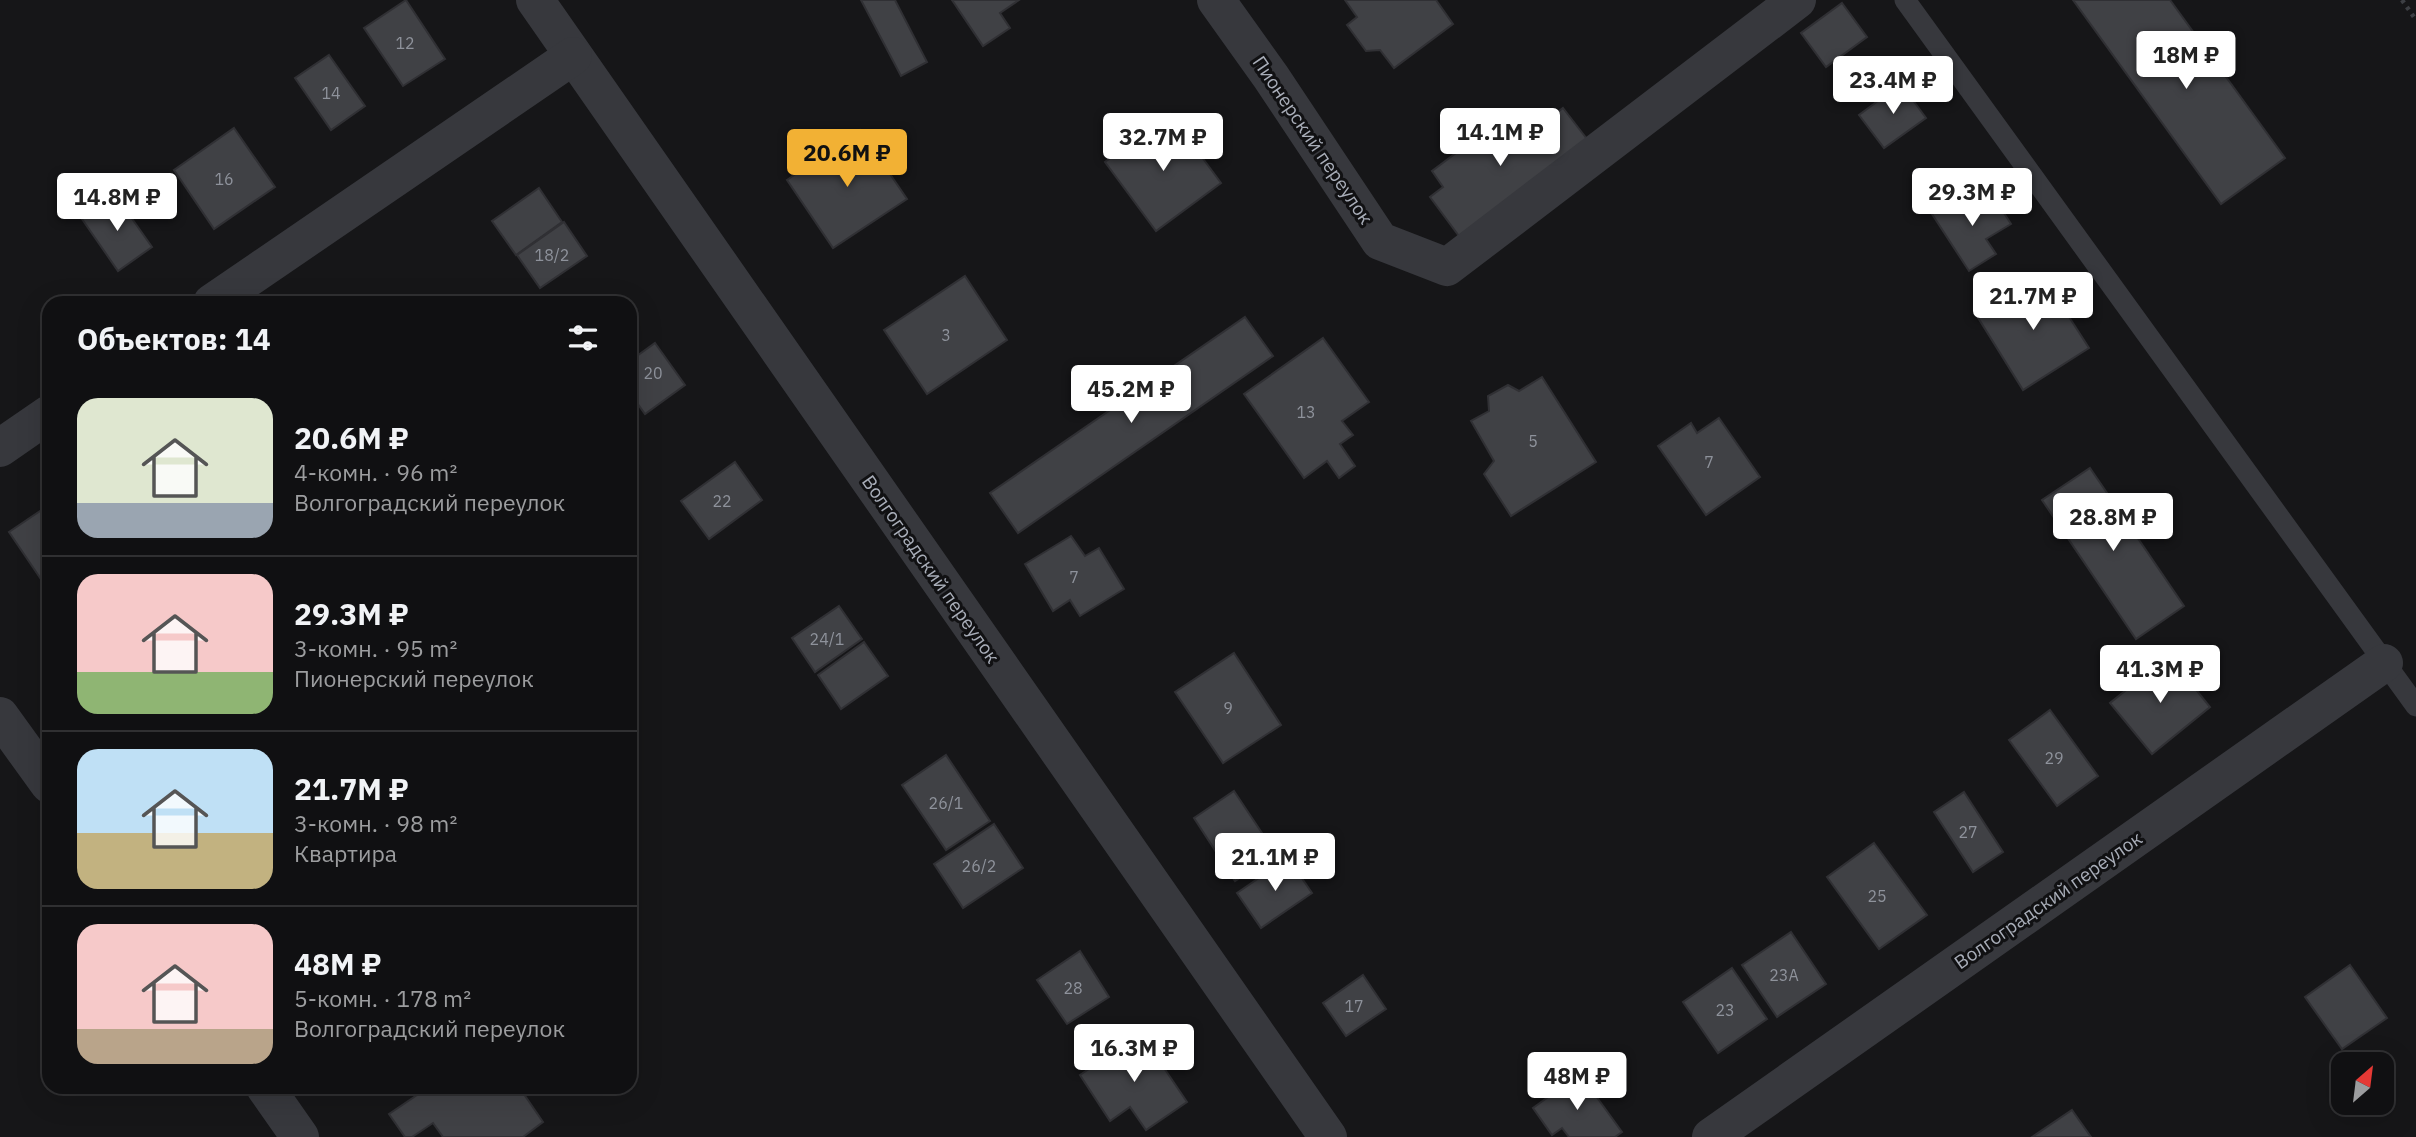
<!DOCTYPE html>
<html lang="ru">
<head>
<meta charset="utf-8">
<style>
  :root { --surface:#101012; --page:#19191b; --text:#f1f3f6; --muted:#9c9d9f; --line:#303032; --accent:#f2b134 }
  body { margin:0; font-family:"IBM Plex Sans",sans-serif; background:var(--page); color:var(--text); height:100vh; display:flex; flex-direction:column; font-size:26px; white-space:nowrap }
  * { box-sizing:border-box; margin:0 }
  p { font-size:23px; color:var(--muted) }
  .icon { flex:none; width:38px; height:38px; fill:none; stroke:currentColor; stroke-width:2; stroke-linecap:round; stroke-linejoin:round }
  .map { position:relative; flex:1; overflow:hidden }
  .details { position:absolute; left:42px; top:296px; width:595px; height:798px; display:flex; flex-direction:column; background:var(--surface); border-radius:21px; box-shadow:0 7px 28px #0002,0 0 0 2px var(--line) }
  .details>* { flex:none }
  .needle { width:46px; rotate:28deg }
  .fabs { position:absolute; left:2331px; top:1052px; display:grid; gap:14px }
  .fabs a { display:grid; place-items:center; width:63px; height:63px; border-radius:14px; background:var(--surface); box-shadow:0 7px 28px #0002,0 0 0 2px var(--line); font-size:35px }
  .price { position:absolute; translate:-50% -60px; padding:0 16px; border-radius:7px; background:#fff; color:#222; font-size:23px; line-height:46px; filter:drop-shadow(0 2px 4px #0008) }
  .price::after { content:''; position:absolute; left:50%; top:42px; width:21px; height:16px; margin-left:-10px; background:inherit; clip-path:polygon(0 0,100% 0,50% 100%) }
  .price.active { background:var(--accent); color:#111 }
  ul { padding:0; list-style:none }
  li { display:flex; align-items:center; gap:21px; height:175px; padding:0 35px }
  li+li { border-top:2px solid var(--line) }
  li span { display:grid; place-items:center; flex:none; width:196px; height:140px; border-radius:21px; color:#555 }
  li>.icon { margin-inline-start:auto }
  span .icon { width:84px; height:84px; fill:#fffc; stroke-width:1 }
  li b { font-size:30px }
  h2 { display:flex; justify-content:space-between; align-items:center; height:84px; padding:0 35px; font-size:30px }
  .map>svg:first-child { display:block }
  .building { fill:#404145; stroke:#303034; stroke-width:2 }
  .lines { fill:none; stroke-linecap:round; stroke-linejoin:round }
  .path { stroke:#3d3f44; stroke-width:4.5; stroke-dasharray:3.5 5; stroke-linecap:butt }
  .lane { stroke:#37383d; stroke-width:21 }
  .street { stroke:#37383d; stroke-width:38 }
  .labels { text-anchor:middle; dominant-baseline:central; stroke-width:6; stroke-linejoin:round; paint-order:stroke }
  .number-label { font-size:16px; fill:#8e929b }
  .street-label { font-size:19px; fill:#a8adb8; stroke:#111113 }
</style>
</head>
<body>
<div class="map">
<svg width="2416" height="1137" viewBox="0 0 2416 1137">
  <rect width="100%" height="100%" fill="#161618"/>
  <g class="building">
    <path d="M406,0L445,59L403,86L364,28Z"/>
    <path d="M861,0H895L927,62L901,76Z"/>
    <path d="M952,0H1019L1000,13L1010,28L983,46Z"/>
    <path d="M1345,0H1436L1453,24L1394,68L1380,50L1366,51L1347,25L1357,17Z"/>
    <path d="M2073,0H2170L2285,158L2221,204Z"/>
    <path d="M1842,3L1867,37L1826,67L1801,33Z"/>
    <path d="M329,55L365,106L331,130L295,78Z"/>
    <path d="M1901,84L1926,118L1884,148L1859,115Z"/>
    <path d="M1563,108L1587,139L1459,236L1430,197L1443,187L1432,171L1500,120L1518,142Z"/>
    <path d="M1170,114L1221,183L1156,231L1105,162Z"/>
    <path d="M234,128L275,187L214,229L174,170Z"/>
    <path d="M860,130L907,199L833,248L787,180Z"/>
    <path d="M539,188L562,222L516,255L492,221Z"/>
    <path d="M1962,195L1972,209L1993,196L2011,224L1986,239L1996,254L1969,271L1932,214Z"/>
    <path d="M116,196L152,247L118,271L82,219Z"/>
    <path d="M564,222L587,256L540,288L517,255Z"/>
    <path d="M2042,275L2089,348L2023,390L1977,316Z"/>
    <path d="M965,276L1007,340L927,394L884,330Z"/>
    <path d="M1245,317L1273,356L1018,533L990,493Z"/>
    <path d="M1323,338L1369,402L1342,421L1353,435L1340,444L1355,466L1339,478L1327,461L1304,478L1244,394Z"/>
    <path d="M655,343L685,385L645,414L630,393V361Z"/>
    <path d="M1542,377L1596,462L1511,516L1484,474L1494,461L1471,421L1489,411L1488,396L1508,385L1519,391Z"/>
    <path d="M1719,418L1760,477L1706,515L1658,446L1691,423L1697,433Z"/>
    <path d="M735,462L762,500L709,539L681,501Z"/>
    <path d="M2090,468L2184,606L2136,639L2042,500Z"/>
    <path d="M49,505V591L9,532Z"/>
    <path d="M1071,536L1085,556L1099,548L1124,589L1080,616L1070,600L1053,611L1025,564Z"/>
    <path d="M839,606L862,639L815,672L792,638Z"/>
    <path d="M864,642L888,676L841,709L818,675Z"/>
    <path d="M1234,653L1281,725L1223,763L1175,692Z"/>
    <path d="M2169,656L2210,707L2152,754L2110,703Z"/>
    <path d="M2050,710L2098,776L2057,806L2009,740Z"/>
    <path d="M946,755L990,821L946,850L902,785Z"/>
    <path d="M1234,791L1276,854L1235,881L1194,818Z"/>
    <path d="M1964,792L2003,852L1973,872L1934,812Z"/>
    <path d="M994,824L1023,868L963,908L934,864Z"/>
    <path d="M1874,843L1927,915L1879,949L1827,877Z"/>
    <path d="M1288,858L1312,893L1261,928L1237,893Z"/>
    <path d="M1791,932L1826,984L1777,1017L1742,965Z"/>
    <path d="M1080,951L1109,997L1067,1024L1037,980Z"/>
    <path d="M2350,965L2387,1018L2342,1049L2305,997Z"/>
    <path d="M1732,968L1767,1019L1718,1053L1683,1002Z"/>
    <path d="M1363,975L1386,1009L1346,1036L1323,1003Z"/>
    <path d="M1141,1034L1187,1102L1146,1130L1130,1107L1110,1121L1080,1075Z"/>
    <path d="M1580,1074L1622,1132L1615,1137H1569L1562,1128L1552,1135L1533,1108Z"/>
    <path d="M429,1087H519L543,1122L523,1137H443L433,1123L412,1137H405L389,1114Z"/>
    <path d="M2072,1110L2091,1137H2032Z"/>
  </g>
  <g class="lines">
    <path class="path" d="M2402,0L2416,20"/>
    <path class="lane" d="M1905,0L2416,706"/>
    <g class="street">
      <path d="M535,0L1328,1137"/>
      <path d="M1216,0L1271,77L1380,241L1447,267L1797,0"/>
      <path d="M212,303L573,56"/>
      <path d="M0,448L49,414"/>
      <path d="M0,716L49,784"/>
      <path d="M265,1087L300,1137"/>
      <path d="M1711,1137L2384,663"/>
    </g>
  </g>
  <g class="labels">
    <g class="number-label">
      <text x="405" y="43">12</text>
      <text x="331" y="93">14</text>
      <text x="224" y="179">16</text>
      <text x="552" y="255">18/2</text>
      <text x="946" y="335">3</text>
      <text x="653" y="373">20</text>
      <text x="1306" y="412">13</text>
      <text x="1533" y="441">5</text>
      <text x="1709" y="462">7</text>
      <text x="722" y="501">22</text>
      <text x="1074" y="577">7</text>
      <text x="827" y="639">24/1</text>
      <text x="1228" y="708">9</text>
      <text x="2054" y="758">29</text>
      <text x="946" y="803">26/1</text>
      <text x="1968" y="832">27</text>
      <text x="979" y="866">26/2</text>
      <text x="1877" y="896">25</text>
      <text x="1784" y="975">23А</text>
      <text x="1073" y="988">28</text>
      <text x="1354" y="1006">17</text>
      <text x="1725" y="1010">23</text>
    </g>
    <g class="street-label">
      <text transform="translate(1313 140) rotate(56)">Пионерский переулок</text>
      <text transform="translate(931 569) rotate(55)">Волгоградский переулок</text>
      <text transform="translate(2048 900) rotate(-35)">Волгоградский переулок</text>
    </g>
  </g>
</svg>
<div class="fabs">
<a><svg class="needle" viewBox="-14 -14 28 28"><path d="M0-13l5 13h-10z" fill="#e53935"/><path d="M0 13l5-13h-10z" fill="#9c9d9f"/></svg></a>
</div>
<b class="price" style="left:2186px;top:91px">18M ₽</b>
<b class="price" style="left:1893px;top:116px">23.4M ₽</b>
<b class="price" style="left:1500px;top:168px">14.1M ₽</b>
<b class="price" style="left:1163px;top:173px">32.7M ₽</b>
<b class="price active" style="left:847px;top:189px">20.6M ₽</b>
<b class="price" style="left:1972px;top:228px">29.3M ₽</b>
<b class="price" style="left:117px;top:233px">14.8M ₽</b>
<b class="price" style="left:2033px;top:332px">21.7M ₽</b>
<b class="price" style="left:1131px;top:425px">45.2M ₽</b>
<b class="price" style="left:2113px;top:553px">28.8M ₽</b>
<b class="price" style="left:2160px;top:705px">41.3M ₽</b>
<b class="price" style="left:1275px;top:893px">21.1M ₽</b>
<b class="price" style="left:1134px;top:1084px">16.3M ₽</b>
<b class="price" style="left:1577px;top:1112px">48M ₽</b>
<section class="details">
<h2>Объектов: 14<svg class="icon" aria-label="filters" viewBox="0 0 24 24"><path d="M4 7h16M4 17h16"/><circle cx="9" cy="7" r="2"/><circle cx="15" cy="17" r="2"/></svg></h2>
<ul>
<li><span style="background:linear-gradient(#dfe7d0 75%,#9aa5b1 0)"><svg class="icon" aria-label="home" viewBox="0 0 24 24"><path d="M3 11l9-7 9 7M6 9v11h12V9"/></svg></span><div><b>20.6M ₽</b><p>4-комн. · 96 m²</p><p>Волгоградский переулок</p></div></li>
<li><span style="background:linear-gradient(#f6c9c9 70%,#8fb573 0)"><svg class="icon" aria-label="home" viewBox="0 0 24 24"><path d="M3 11l9-7 9 7M6 9v11h12V9"/></svg></span><div><b>29.3M ₽</b><p>3-комн. · 95 m²</p><p>Пионерский переулок</p></div></li>
<li><span style="background:linear-gradient(#bfe0f5 60%,#c2b280 0)"><svg class="icon" aria-label="home" viewBox="0 0 24 24"><path d="M3 11l9-7 9 7M6 9v11h12V9"/></svg></span><div><b>21.7M ₽</b><p>3-комн. · 98 m²</p><p>Квартира</p></div></li>
<li><span style="background:linear-gradient(#f6c9c9 75%,#b9a48a 0)"><svg class="icon" aria-label="home" viewBox="0 0 24 24"><path d="M3 11l9-7 9 7M6 9v11h12V9"/></svg></span><div><b>48M ₽</b><p>5-комн. · 178 m²</p><p>Волгоградский переулок</p></div></li>
</ul>
</section>
</div>
</body>
</html>
